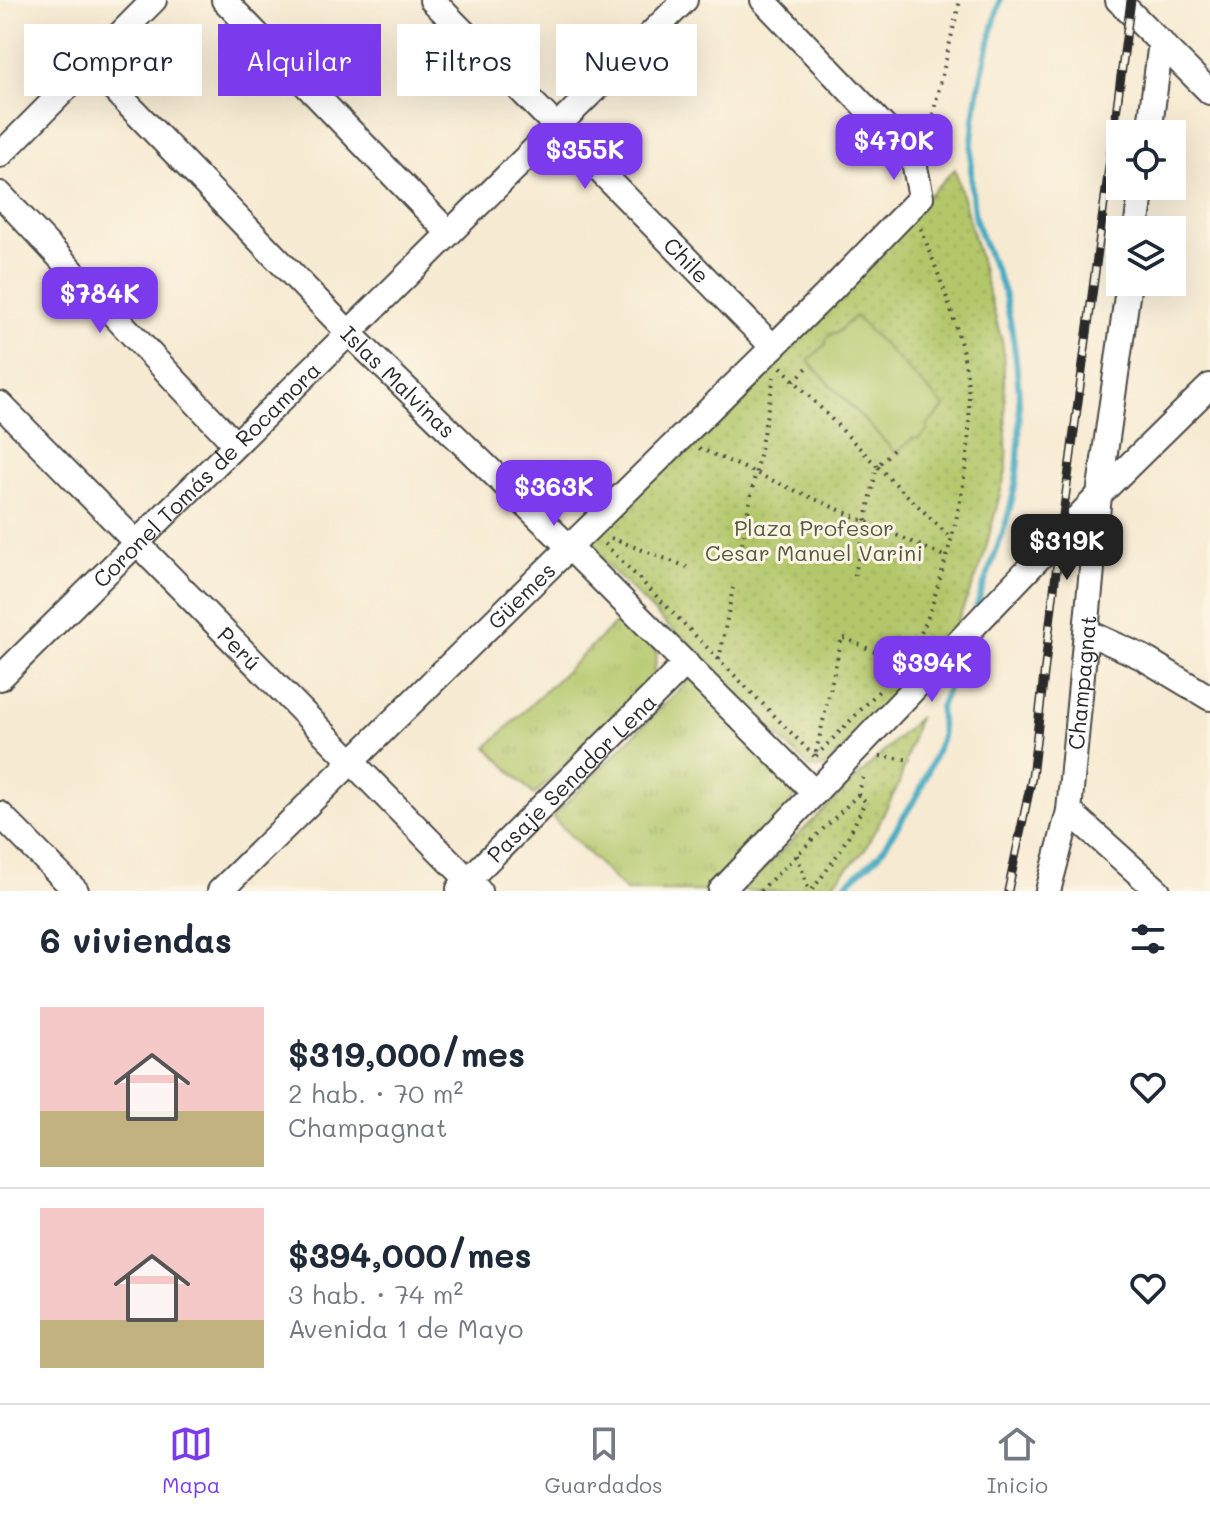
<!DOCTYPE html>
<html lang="es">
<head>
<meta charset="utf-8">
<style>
  :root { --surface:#fff; --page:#f2f2f3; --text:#1f2937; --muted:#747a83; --line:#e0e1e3; --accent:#7c3aed }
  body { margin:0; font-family:Mali,sans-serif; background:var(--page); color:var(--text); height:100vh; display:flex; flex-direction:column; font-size:30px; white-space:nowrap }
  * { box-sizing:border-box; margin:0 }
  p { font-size:26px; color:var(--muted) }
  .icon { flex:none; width:44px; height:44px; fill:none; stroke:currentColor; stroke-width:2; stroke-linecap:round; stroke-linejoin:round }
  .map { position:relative; height:891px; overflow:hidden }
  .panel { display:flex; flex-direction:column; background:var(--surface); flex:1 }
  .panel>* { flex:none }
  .top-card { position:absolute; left:24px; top:24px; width:800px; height:72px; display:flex; gap:16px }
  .buttons { position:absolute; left:1106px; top:120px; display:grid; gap:16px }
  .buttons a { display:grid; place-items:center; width:80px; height:80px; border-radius:0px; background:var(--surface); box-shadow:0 8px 32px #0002; font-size:40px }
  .price { position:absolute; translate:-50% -68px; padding:0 18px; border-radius:16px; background:var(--accent); color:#fff; font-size:26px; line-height:52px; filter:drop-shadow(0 2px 4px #0008) }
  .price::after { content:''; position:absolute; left:50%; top:48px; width:24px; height:18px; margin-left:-12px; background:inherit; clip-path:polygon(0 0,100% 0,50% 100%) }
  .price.active { background:#222; color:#fff }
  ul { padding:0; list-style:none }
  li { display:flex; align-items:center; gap:24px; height:200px; padding:0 40px }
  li+li { border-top:2px solid var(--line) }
  li span { display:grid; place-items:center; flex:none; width:224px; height:160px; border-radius:0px; color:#555 }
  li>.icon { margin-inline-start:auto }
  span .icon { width:96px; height:96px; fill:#fffc; stroke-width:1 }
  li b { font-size:34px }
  h2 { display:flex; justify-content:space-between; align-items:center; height:96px; padding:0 40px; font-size:34px }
  .chip { padding:0 28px; border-radius:0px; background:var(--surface); box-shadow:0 8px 32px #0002; font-size:28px; line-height:72px }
  .chip.active { background:var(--accent); color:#fff }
  .tabs { display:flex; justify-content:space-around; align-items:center; height:112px; border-top:2px solid var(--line); background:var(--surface); font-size:22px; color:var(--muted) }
  .tabs a { display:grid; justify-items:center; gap:4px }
  .tabs .active { color:var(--accent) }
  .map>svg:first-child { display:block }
  .grass { fill:url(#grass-tufts); stroke:#6f794b; stroke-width:2 }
  .park { fill:url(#park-dots); stroke:#6f794b; stroke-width:2 }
  .garden { fill:#b3c76b; stroke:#6f794b; stroke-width:2 }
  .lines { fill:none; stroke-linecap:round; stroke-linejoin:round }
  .stream { stroke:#41a9c1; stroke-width:6 }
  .minor-casing { stroke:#4a4844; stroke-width:28 }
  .path { stroke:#4a4844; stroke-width:4; stroke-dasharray:2 6; stroke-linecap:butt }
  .minor { stroke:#fff; stroke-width:24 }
  .rail-casing { stroke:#2b2b2b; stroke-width:9 }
  .rail { stroke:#fcf5e5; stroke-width:6; stroke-dasharray:18; stroke-linecap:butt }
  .labels { text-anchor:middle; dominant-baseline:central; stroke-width:6; stroke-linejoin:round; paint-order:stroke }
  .street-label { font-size:22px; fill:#2b2b2b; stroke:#fcf5e5 }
  .park-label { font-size:22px; fill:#545a3e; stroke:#fcf5e5 }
</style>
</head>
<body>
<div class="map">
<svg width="1210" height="891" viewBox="0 0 1210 891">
  <defs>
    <pattern id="grass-tufts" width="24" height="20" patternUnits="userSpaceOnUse" patternTransform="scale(2)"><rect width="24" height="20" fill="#b3c76b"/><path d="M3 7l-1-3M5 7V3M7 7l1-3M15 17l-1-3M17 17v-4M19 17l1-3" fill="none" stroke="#9aab5d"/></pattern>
    <pattern id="park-dots" width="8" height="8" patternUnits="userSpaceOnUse" patternTransform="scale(2)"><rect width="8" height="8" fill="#b3c76b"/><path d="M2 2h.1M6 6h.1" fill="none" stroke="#9aab5d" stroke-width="1.8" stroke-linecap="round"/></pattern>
  </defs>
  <rect width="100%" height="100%" fill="#fcf5e5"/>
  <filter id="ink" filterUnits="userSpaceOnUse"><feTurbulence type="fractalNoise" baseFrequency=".0125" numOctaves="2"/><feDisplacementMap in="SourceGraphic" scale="16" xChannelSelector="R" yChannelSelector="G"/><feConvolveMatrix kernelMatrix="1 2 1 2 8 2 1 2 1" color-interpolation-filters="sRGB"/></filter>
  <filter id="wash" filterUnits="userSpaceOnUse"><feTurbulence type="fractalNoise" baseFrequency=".006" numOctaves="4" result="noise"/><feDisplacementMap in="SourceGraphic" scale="32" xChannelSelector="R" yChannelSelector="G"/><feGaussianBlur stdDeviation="1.8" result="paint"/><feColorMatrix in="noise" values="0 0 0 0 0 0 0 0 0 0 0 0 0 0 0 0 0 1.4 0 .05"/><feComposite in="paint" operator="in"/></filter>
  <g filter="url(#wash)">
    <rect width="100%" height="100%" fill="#f7ead2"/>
    <g class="grass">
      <path d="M622,617L657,653L654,676L534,795L487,747Z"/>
      <path d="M691,678L794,781L796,794L788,808L704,891H626L552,817Z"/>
    </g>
    <g class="park">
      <path d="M955,169L1003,345L1007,467L982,563L953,632L826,767L810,768L581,539Z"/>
      <path d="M918,718L899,784L864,851L826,891H741Z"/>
    </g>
    <path class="garden" d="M855,316L945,407L927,425L928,430L918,439L913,438L896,453L808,361L826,344V339L833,333H837Z"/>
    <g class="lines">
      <g class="stream">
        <path d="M975,612C990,561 1015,515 1018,460C1022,407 1017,348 1005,296C997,266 976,236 973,204C965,134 982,67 1000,0"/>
        <path d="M838,891L879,855L919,793L942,737L940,707L962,653"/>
      </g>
    </g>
  </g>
  <g filter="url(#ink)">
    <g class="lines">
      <g class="minor-casing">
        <g id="minor">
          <path d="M224,0L449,233"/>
          <path id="s1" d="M432,0L773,347"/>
          <path d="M1118,0L1210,92"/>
          <path id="s2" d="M90,65L348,332L569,547L815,793"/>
          <path d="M1149,134L1161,42"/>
          <path d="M0,155L154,0"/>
          <path d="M0,194L235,444"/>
          <path d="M1136,230L1142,186"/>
          <path id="s3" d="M0,404L479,891"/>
          <path d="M1087,632L1142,657L1210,698"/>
          <path id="s4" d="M0,678L685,0"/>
          <path d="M1069,811L1158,891"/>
          <path d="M0,814L76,891"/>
          <path id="s5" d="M459,889L686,663"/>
          <path id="s6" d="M220,891L832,289L921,197L913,157L763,0"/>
          <path d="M721,891L1099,495L1210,386"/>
          <path id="s7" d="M1048,891L1069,811L1099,495L1129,282"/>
        </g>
      </g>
      <g class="path">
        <path d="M922,136L933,114L960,0"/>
        <path d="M781,367L877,466L854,579"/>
        <path d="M794,381L811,364"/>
        <path d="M699,448L946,557"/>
        <path d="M893,450L877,466L952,539"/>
        <path d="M611,538L687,567"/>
        <path d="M742,543L774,377"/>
        <path d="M605,544L815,757L842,637L901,663"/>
        <path d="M719,660L733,588"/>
        <path d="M890,679C901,665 913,649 921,633C930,615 935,595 941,575C962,506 979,426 963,353C953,310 936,268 920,226"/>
        <path d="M816,756L879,691"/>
        <path d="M880,756L912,760"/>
        <path d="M858,795L864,775"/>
        <path d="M797,855L809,891"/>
        <path d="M760,891L858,795L865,801C849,839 836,859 811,891"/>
      </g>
      <use href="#minor" class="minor"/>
      <g class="rail-casing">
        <path id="rail" d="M1008,891L1032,777L1060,538L1131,0"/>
      </g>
      <use href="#rail" class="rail"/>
    </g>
  </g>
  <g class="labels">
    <g class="street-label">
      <text stroke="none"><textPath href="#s1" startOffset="364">Chile</textPath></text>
      <text stroke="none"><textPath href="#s2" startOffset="442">Islas Malvinas</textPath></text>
      <text stroke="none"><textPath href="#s4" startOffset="290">Coronel Tomás de Rocamora</textPath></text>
      <text stroke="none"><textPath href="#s6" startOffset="422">Güemes</textPath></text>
      <text stroke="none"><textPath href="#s3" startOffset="342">Perú</textPath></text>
      <text stroke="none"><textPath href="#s7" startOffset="212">Champagnat</textPath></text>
      <text stroke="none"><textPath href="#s5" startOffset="158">Pasaje Senador Lena</textPath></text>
    </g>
    <g class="park-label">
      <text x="814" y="527">Plaza Profesor<tspan x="814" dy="25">Cesar Manuel Varini</tspan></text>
    </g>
  </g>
</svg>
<div class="buttons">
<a><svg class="icon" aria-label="locate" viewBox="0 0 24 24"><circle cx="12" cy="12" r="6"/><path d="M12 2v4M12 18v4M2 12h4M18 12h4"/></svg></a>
<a><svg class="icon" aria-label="layers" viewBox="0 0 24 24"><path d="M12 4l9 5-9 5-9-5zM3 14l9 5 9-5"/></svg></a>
</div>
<b class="price" style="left:894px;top:182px">$470K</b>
<b class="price" style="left:585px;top:191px">$355K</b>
<b class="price" style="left:100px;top:335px">$784K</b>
<b class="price" style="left:554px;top:528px">$363K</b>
<b class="price active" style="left:1067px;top:582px">$319K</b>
<b class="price" style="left:932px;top:704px">$394K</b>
<div class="top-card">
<a class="chip">Comprar</a>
<a class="chip active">Alquilar</a>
<a class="chip">Filtros</a>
<a class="chip">Nuevo</a>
</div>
</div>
<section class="panel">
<h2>6 viviendas<svg class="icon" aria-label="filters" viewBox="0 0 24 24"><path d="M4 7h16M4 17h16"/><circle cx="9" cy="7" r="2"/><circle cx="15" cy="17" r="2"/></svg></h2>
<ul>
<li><span style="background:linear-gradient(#f6c9c9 65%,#c2b280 0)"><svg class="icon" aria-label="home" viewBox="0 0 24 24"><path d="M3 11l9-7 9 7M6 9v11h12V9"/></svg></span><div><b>$319,000/mes</b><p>2 hab. · 70 m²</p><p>Champagnat</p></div><svg class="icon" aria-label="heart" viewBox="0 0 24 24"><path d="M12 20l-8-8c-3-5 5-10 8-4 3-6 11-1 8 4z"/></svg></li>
<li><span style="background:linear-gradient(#f6c9c9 70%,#c2b280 0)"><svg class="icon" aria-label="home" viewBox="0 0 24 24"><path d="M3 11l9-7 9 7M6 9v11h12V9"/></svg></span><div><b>$394,000/mes</b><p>3 hab. · 74 m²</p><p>Avenida 1 de Mayo</p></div><svg class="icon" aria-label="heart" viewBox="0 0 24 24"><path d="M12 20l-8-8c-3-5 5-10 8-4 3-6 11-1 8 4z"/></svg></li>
</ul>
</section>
<nav class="tabs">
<a class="active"><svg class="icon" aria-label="map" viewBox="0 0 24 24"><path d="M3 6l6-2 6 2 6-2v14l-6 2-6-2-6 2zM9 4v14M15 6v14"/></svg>Mapa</a>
<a><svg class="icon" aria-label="saved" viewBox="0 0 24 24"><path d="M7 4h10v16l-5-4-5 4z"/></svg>Guardados</a>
<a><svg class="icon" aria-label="home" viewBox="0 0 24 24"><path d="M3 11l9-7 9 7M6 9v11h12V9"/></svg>Inicio</a>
</nav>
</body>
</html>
